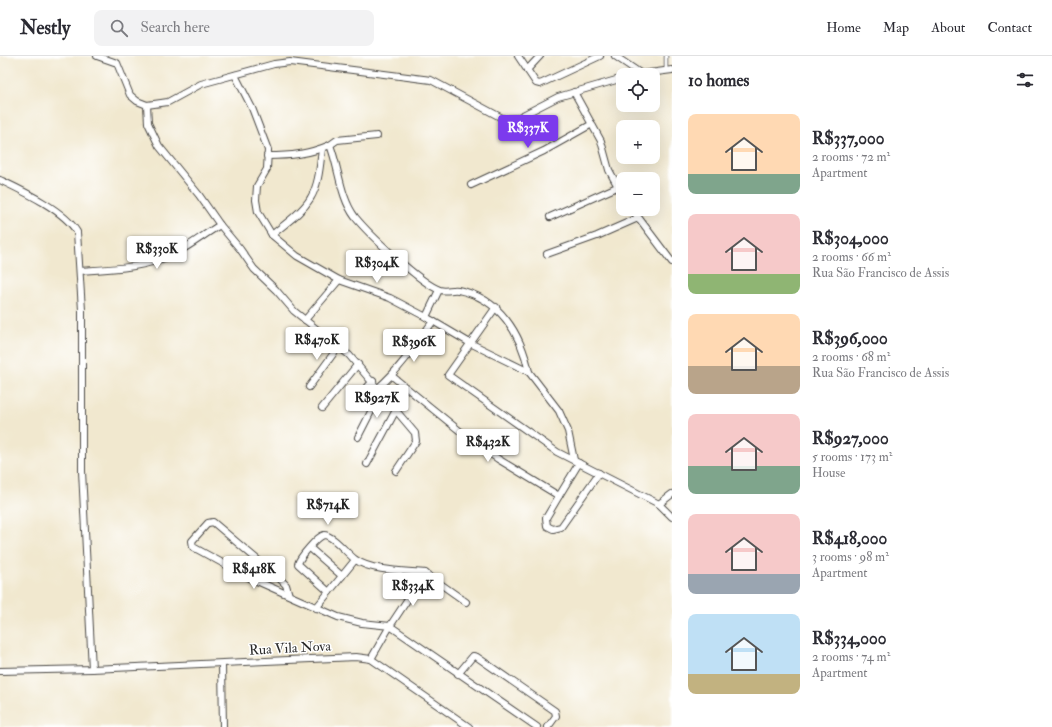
<!DOCTYPE html>
<html lang="en">
<head>
<meta charset="utf-8">
<style>
  :root { --surface:#fff; --page:#f2f2f3; --text:#2b2b33; --muted:#7c7c81; --line:#e1e1e2; --accent:#7c3aed }
  body { margin:0; font-family:"IM FELL Double Pica",serif; background:var(--page); color:var(--text); height:100vh; display:flex; flex-direction:column; font-size:15px; white-space:nowrap }
  * { box-sizing:border-box; margin:0 }
  p { font-size:13px; color:var(--muted) }
  .icon { flex:none; width:22px; height:22px; fill:none; stroke:currentColor; stroke-width:2; stroke-linecap:round; stroke-linejoin:round }
  .map { position:relative; flex:1; overflow:hidden }
  .drawer { display:flex; flex-direction:column; background:var(--surface); width:380px }
  .drawer>* { flex:none }
  .tools { position:absolute; left:616px; top:12px; display:grid; gap:8px }
  .tools a { display:grid; place-items:center; width:44px; height:44px; border-radius:8px; background:var(--surface); box-shadow:0 4px 16px #0002; font-size:20px }
  .price { position:absolute; translate:-50% -34px; padding:0 9px; border-radius:4px; background:#fff; color:#222; font-size:13px; line-height:26px; filter:drop-shadow(0 1px 2px #0008) }
  .price::after { content:''; position:absolute; left:50%; top:24px; width:12px; height:9px; margin-left:-6px; background:inherit; clip-path:polygon(0 0,100% 0,50% 100%) }
  .price.on { background:var(--accent); color:#fff }
  ul { padding:0; list-style:none }
  li { display:flex; align-items:center; gap:12px; height:100px; padding:0 16px }
  li span { display:grid; place-items:center; flex:none; width:112px; height:80px; border-radius:8px; color:#555 }
  li>.icon { margin-inline-start:auto }
  span .icon { width:48px; height:48px; fill:#fffc; stroke-width:1 }
  li b { font-size:17px }
  h2 { display:flex; justify-content:space-between; align-items:center; height:48px; padding:0 16px; font-size:17px }
  header { display:flex; align-items:center; gap:24px; box-sizing:border-box; height:56px; padding:0 20px; background:var(--surface); border-bottom:1px solid var(--line) }
  header strong { font-size:19px }
  nav { display:flex; gap:22px; margin-inline-start:auto; font-size:14px }
  .search { width:280px; height:36px; background:var(--page); display:flex; align-items:center; gap:10px; box-sizing:border-box; padding:0 14px; border-radius:8px; color:var(--muted); font-size:15px }
  main { display:flex; flex:1; min-height:0 }
  .map>svg:first-child { display:block }
  .lines { fill:none; stroke-linecap:round; stroke-linejoin:round }
  .lane-casing { stroke:#494744; stroke-width:4.5 }
  .street-casing { stroke:#494744; stroke-width:8 }
  .lane { stroke:#fff; stroke-width:3 }
  .street { stroke:#fff; stroke-width:6 }
  .labels { text-anchor:middle; dominant-baseline:central; stroke-width:3; stroke-linejoin:round; paint-order:stroke }
  .street-label { font-size:14px; fill:#2b2b2b; stroke:#fff }
</style>
</head>
<body>
<header>
<strong>Nestly</strong>
<div class="search"><svg class="icon" aria-label="search" viewBox="0 0 24 24"><circle cx="10" cy="10" r="6"/><path d="M15 15l6 6"/></svg>Search here</div>
<nav><a>Home</a><a>Map</a><a>About</a><a>Contact</a></nav>
</header>
<main>
<div class="map">
<svg width="672" height="671" viewBox="0 0 672 671">
  <rect width="100%" height="100%" fill="#fff"/>
  <filter id="ink" filterUnits="userSpaceOnUse"><feTurbulence type="fractalNoise" baseFrequency=".025" numOctaves="2"/><feDisplacementMap in="SourceGraphic" scale="8" xChannelSelector="R" yChannelSelector="G"/><feConvolveMatrix kernelMatrix="1 2 1 2 8 2 1 2 1" color-interpolation-filters="sRGB"/></filter>
  <filter id="wash" filterUnits="userSpaceOnUse"><feTurbulence type="fractalNoise" baseFrequency=".012" numOctaves="4" result="noise"/><feDisplacementMap in="SourceGraphic" scale="16" xChannelSelector="R" yChannelSelector="G"/><feGaussianBlur stdDeviation="0.9" result="paint"/><feColorMatrix in="noise" values="0 0 0 0 0 0 0 0 0 0 0 0 0 0 0 0 0 1.4 0 .05"/><feComposite in="paint" operator="in"/></filter>
  <g filter="url(#wash)">
    <rect width="100%" height="100%" fill="#f1e8cf"/>
  </g>
  <g filter="url(#ink)">
    <g class="lines">
      <g class="lane-casing">
        <path id="lane" d="M666,0V14"/>
      </g>
      <g class="street-casing">
        <g id="street">
          <path d="M97,0L117,7L130,39L137,45L147,49L168,46L201,28L274,8L290,6L431,24L504,63L517,62L558,41L623,22"/>
          <path d="M518,0L536,27L540,28L600,0"/>
          <path d="M615,0L640,17"/>
          <path d="M527,14L540,0"/>
          <path d="M235,19L252,52L268,94L267,113L257,130L256,144L258,156L272,179L297,200L339,224L390,242L426,261L470,287L529,316L559,355L568,375L574,404"/>
          <path d="M634,19L672,14"/>
          <path d="M574,36L601,85L609,114L623,140"/>
          <path d="M147,49L148,67L159,90L199,139L220,169L240,193L254,213L276,234L294,255L349,299L415,377L416,385L396,415"/>
          <path d="M330,89L337,84L377,80"/>
          <path d="M267,100C291,100 309,98 330,89C339,112 340,141 355,161C368,177 421,228 440,234C446,236 452,233 458,234C500,242 521,278 529,316"/>
          <path d="M0,124C23,135 64,154 77,176L82,254V415L92,613"/>
          <path d="M471,129L544,95L592,68"/>
          <path d="M632,153L672,206"/>
          <path d="M550,161L617,131"/>
          <path d="M272,179C284,168 301,158 310,143C319,129 320,109 322,93"/>
          <path d="M547,198L597,180L638,162"/>
          <path d="M80,215C112,213 146,212 176,197C191,189 205,178 220,169"/>
          <path d="M496,251L448,319L557,396L659,448L672,461"/>
          <path d="M426,261L439,234"/>
          <path d="M305,264L339,224"/>
          <path d="M392,320L466,380L498,403L559,440L579,407"/>
          <path d="M309,331L339,290"/>
          <path d="M378,332C400,313 416,289 433,265"/>
          <path d="M352,348L373,325"/>
          <path d="M322,352L358,308"/>
          <path d="M358,381L381,336"/>
          <path d="M367,408L396,354"/>
          <path d="M559,440L546,462L547,470L553,473L561,471L599,417"/>
          <path d="M659,448L672,438"/>
          <path d="M310,492L342,520"/>
          <path d="M329,536L355,504"/>
          <path d="M289,539L286,529L279,522L213,466L208,467L192,485L193,491L250,522L338,561L362,567L390,570L537,671"/>
          <path d="M316,552L329,536L298,508C299,502 318,480 324,479C333,479 348,499 356,504C371,515 406,515 425,517"/>
          <path d="M371,603L390,570L425,517L466,546"/>
          <path d="M222,608L223,671"/>
          <path d="M0,615L92,613L356,601L371,603L469,671"/>
          <path d="M458,618L473,600L477,601L555,655L556,660L548,671"/>
        </g>
      </g>
      <use href="#lane" class="lane"/>
      <use href="#street" class="street"/>
    </g>
  </g>
  <g class="labels">
    <g class="street-label">
      <text transform="translate(290 592) rotate(-3)">Rua Vila Nova</text>
    </g>
  </g>
</svg>
<div class="tools">
<a><svg class="icon" aria-label="locate" viewBox="0 0 24 24"><circle cx="12" cy="12" r="6"/><path d="M12 2v4M12 18v4M2 12h4M18 12h4"/></svg></a>
<a>+</a>
<a>−</a>
</div>
<b class="price on" style="left:528px;top:93px">R$337K</b>
<b class="price" style="left:157px;top:214px">R$330K</b>
<b class="price" style="left:377px;top:228px">R$304K</b>
<b class="price" style="left:317px;top:305px">R$470K</b>
<b class="price" style="left:414px;top:307px">R$396K</b>
<b class="price" style="left:377px;top:363px">R$927K</b>
<b class="price" style="left:488px;top:407px">R$432K</b>
<b class="price" style="left:328px;top:470px">R$714K</b>
<b class="price" style="left:254px;top:534px">R$418K</b>
<b class="price" style="left:413px;top:551px">R$334K</b>
</div>
<section class="drawer">
<h2>10 homes<svg class="icon" aria-label="filters" viewBox="0 0 24 24"><path d="M4 7h16M4 17h16"/><circle cx="9" cy="7" r="2"/><circle cx="15" cy="17" r="2"/></svg></h2>
<ul>
<li><span style="background:linear-gradient(#ffd9b3 75%,#7fa58c 0)"><svg class="icon" aria-label="home" viewBox="0 0 24 24"><path d="M3 11l9-7 9 7M6 9v11h12V9"/></svg></span><div><b>R$337,000</b><p>2 rooms · 72 m²</p><p>Apartment</p></div></li>
<li><span style="background:linear-gradient(#f6c9c9 75%,#8fb573 0)"><svg class="icon" aria-label="home" viewBox="0 0 24 24"><path d="M3 11l9-7 9 7M6 9v11h12V9"/></svg></span><div><b>R$304,000</b><p>2 rooms · 66 m²</p><p>Rua São Francisco de Assis</p></div></li>
<li><span style="background:linear-gradient(#ffd9b3 65%,#b9a48a 0)"><svg class="icon" aria-label="home" viewBox="0 0 24 24"><path d="M3 11l9-7 9 7M6 9v11h12V9"/></svg></span><div><b>R$396,000</b><p>2 rooms · 68 m²</p><p>Rua São Francisco de Assis</p></div></li>
<li><span style="background:linear-gradient(#f6c9c9 65%,#7fa58c 0)"><svg class="icon" aria-label="home" viewBox="0 0 24 24"><path d="M3 11l9-7 9 7M6 9v11h12V9"/></svg></span><div><b>R$927,000</b><p>5 rooms · 173 m²</p><p>House</p></div></li>
<li><span style="background:linear-gradient(#f6c9c9 75%,#9aa5b1 0)"><svg class="icon" aria-label="home" viewBox="0 0 24 24"><path d="M3 11l9-7 9 7M6 9v11h12V9"/></svg></span><div><b>R$418,000</b><p>3 rooms · 98 m²</p><p>Apartment</p></div></li>
<li><span style="background:linear-gradient(#bfe0f5 75%,#c2b280 0)"><svg class="icon" aria-label="home" viewBox="0 0 24 24"><path d="M3 11l9-7 9 7M6 9v11h12V9"/></svg></span><div><b>R$334,000</b><p>2 rooms · 74 m²</p><p>Apartment</p></div></li>
</ul>
</section>
</main>
</body>
</html>
